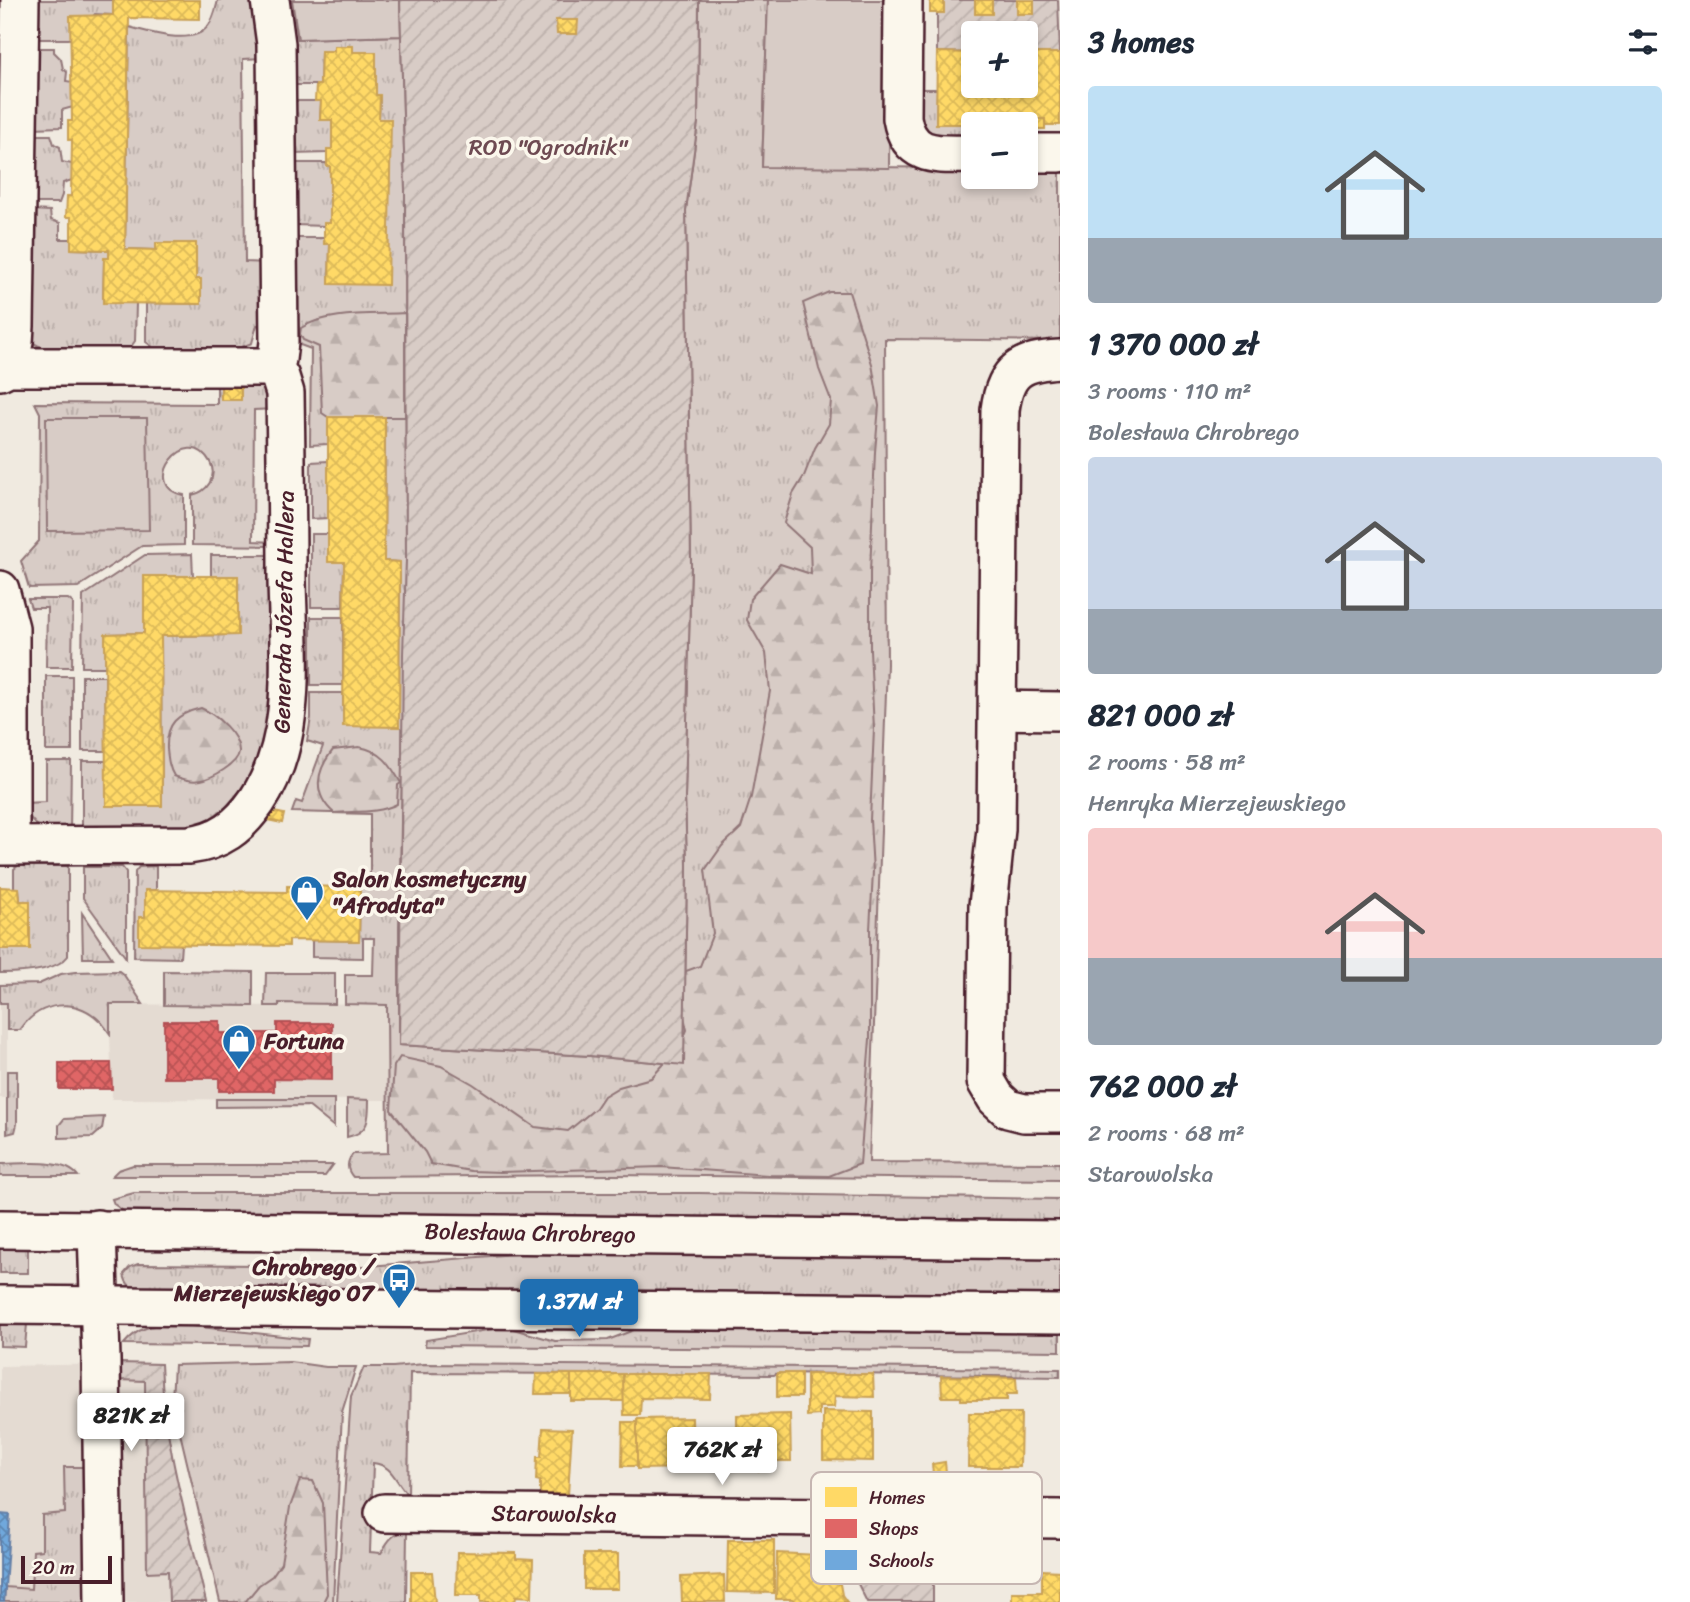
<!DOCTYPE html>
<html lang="en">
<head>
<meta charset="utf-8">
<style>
  :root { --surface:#fff; --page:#f6f6f7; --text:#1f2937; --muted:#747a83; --accent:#1f6fb2 }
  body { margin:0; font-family:Sriracha,sans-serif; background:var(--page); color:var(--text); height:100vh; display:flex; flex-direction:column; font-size:26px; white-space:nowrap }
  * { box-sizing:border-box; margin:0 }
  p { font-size:23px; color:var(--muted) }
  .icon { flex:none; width:38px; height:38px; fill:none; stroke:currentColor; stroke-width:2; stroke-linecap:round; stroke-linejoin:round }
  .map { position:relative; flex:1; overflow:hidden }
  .side { display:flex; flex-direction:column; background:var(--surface); width:630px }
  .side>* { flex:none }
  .controls { position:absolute; left:961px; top:21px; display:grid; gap:14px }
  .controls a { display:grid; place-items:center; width:77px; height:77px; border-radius:7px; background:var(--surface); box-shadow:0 4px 10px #0003; font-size:35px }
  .scale { position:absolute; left:21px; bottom:18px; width:91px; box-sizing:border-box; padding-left:7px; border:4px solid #4a1f2b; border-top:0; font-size:19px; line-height:24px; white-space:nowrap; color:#4a1f2b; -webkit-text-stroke:5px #fbf7ec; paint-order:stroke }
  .price { position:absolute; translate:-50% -60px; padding:0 16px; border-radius:7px; background:#fff; color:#222; font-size:23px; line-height:46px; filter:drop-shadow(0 2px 4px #0008) }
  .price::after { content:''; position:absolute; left:50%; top:42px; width:21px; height:16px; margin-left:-10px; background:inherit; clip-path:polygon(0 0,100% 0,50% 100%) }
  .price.on { background:var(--accent); color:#fff }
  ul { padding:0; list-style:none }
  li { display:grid; align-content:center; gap:14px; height:371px; padding:0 28px }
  li span { display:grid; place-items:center; height:217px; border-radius:7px; color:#555 }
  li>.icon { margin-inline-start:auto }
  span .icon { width:126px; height:126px; fill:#fffc; stroke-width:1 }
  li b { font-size:30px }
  h2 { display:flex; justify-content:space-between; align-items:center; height:84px; padding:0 28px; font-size:30px }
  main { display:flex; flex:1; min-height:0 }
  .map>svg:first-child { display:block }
  .built { fill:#e4dbd2 }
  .grass { fill:url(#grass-tufts); stroke:#917678; stroke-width:2 }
  .forest { fill:url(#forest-firs); stroke:#917678; stroke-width:2 }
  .park { fill:#d8ccc6; stroke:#917678; stroke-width:2 }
  .garden { fill:url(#garden-furrows); stroke:#917678; stroke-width:2 }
  .homes { fill:url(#homes-cross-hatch); stroke:#c9a154; stroke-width:2 }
  .shops { fill:url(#shops-cross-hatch); stroke:#b35154; stroke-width:2 }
  .schools { fill:url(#schools-cross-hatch); stroke:#647fa7; stroke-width:2 }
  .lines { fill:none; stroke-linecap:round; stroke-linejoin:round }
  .minor-casing { stroke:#4a1f2b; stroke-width:42 }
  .minor { stroke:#fbf7ec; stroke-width:37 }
  .labels { text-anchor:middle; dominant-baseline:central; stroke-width:7; stroke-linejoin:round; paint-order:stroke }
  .park-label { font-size:23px; fill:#6e4a52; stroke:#fbf7ec }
  .street-label { font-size:23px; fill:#4a1f2b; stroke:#fbf7ec }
  .poi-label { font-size:23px; font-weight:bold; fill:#4a1f2b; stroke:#fbf7ec; text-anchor:start }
  .key { fill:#fbf7ec; stroke:#c6b6b2; stroke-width:2 }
  .key-label { font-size:19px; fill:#4a1f2b }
</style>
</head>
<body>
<main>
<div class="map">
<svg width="1060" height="1602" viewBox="0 0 1060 1602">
  <defs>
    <pattern id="grass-tufts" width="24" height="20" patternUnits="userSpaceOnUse" patternTransform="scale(1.75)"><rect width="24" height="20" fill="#d8ccc6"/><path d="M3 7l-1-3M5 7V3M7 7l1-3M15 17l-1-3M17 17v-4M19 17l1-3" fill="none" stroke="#bbafaa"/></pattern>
    <pattern id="forest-firs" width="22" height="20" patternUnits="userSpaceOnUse" patternTransform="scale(1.75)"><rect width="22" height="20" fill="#d8ccc6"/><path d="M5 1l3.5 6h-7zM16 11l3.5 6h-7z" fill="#bbafaa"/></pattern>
    <pattern id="garden-furrows" width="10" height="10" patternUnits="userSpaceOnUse" patternTransform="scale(1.75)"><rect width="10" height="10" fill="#d8ccc6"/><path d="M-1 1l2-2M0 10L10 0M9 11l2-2" fill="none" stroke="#bbafaa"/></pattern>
    <pattern id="homes-cross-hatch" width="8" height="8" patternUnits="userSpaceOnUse" patternTransform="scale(1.75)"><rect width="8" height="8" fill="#ffd966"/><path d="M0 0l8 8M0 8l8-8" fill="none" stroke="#dcba59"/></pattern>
    <pattern id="shops-cross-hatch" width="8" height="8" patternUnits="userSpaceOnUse" patternTransform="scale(1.75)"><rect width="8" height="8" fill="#e06666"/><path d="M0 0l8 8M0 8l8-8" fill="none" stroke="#b85354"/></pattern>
    <pattern id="schools-cross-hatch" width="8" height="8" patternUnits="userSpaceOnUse" patternTransform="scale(1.75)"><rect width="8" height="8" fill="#6fa8dc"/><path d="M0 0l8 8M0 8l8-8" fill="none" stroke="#5d88b3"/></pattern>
  </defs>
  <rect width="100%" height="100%" fill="#f0eae0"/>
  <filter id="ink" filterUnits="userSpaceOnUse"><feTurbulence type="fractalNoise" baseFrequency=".0143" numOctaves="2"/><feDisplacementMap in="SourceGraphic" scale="14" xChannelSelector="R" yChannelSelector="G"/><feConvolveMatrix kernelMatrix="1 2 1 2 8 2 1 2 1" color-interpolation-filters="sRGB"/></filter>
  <g filter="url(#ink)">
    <g class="built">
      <rect x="0" y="1003" width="7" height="95"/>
      <path d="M279,1003L387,1004L389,1100L112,1099L109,1004L278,1006Z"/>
      <path d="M118,1364H156L169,1602H0V1366Z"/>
    </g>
    <g class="grass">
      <path d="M35,0H113V15L95,14L71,39H34Z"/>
      <path d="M218,0H259L266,58L243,59L245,262L268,263V326L257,325L252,343L239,348L153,347L146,342V303L201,304V279H196L195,243H156V250L125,249L129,27C149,32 193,47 208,26C214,19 216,8 218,0Z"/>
      <path d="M285,0H292L298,39L401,36V40L405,189L406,561L399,928V1045L590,1056L684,1065L687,865L685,797L691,563L686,210L698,122L699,0H768L762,166L973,168V177H1026V168H1060V341L885,339L887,664L869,1162L1060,1163V1180L612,1175L353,1177C346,1169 346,1162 353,1154L388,1153L387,1005L345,1004V975H373L374,938H363V958L312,957V940L359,941L360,887L370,886V814L292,812L296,801L302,803L323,746L307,741L311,718V693H343V726H399L400,562L384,561L385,417H328V444L310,445L311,349L300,345L296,334L294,238H324V244H330L329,284L390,119H379L380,95H376V52H353V46H335L334,51L321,52L320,85H292Z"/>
      <path d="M34,48H54V52L61,59L63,69L67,72L66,81L73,82V107L62,110V127L32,128Z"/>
      <path d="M920,89H937L936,124H973V137C925,137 920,140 920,89Z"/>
      <path d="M292,101H321L320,120H332V149H327V153L293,154Z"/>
      <path d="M32,135H51L54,144L60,147L62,162L72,164V180L63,183L62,195L59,203H31Z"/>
      <path d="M293,163H326L327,166H330V223L325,226L295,225Z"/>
      <path d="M31,210L50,211L51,220L60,223V239H71V249L109,250V258L104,259L103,303H136L135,341L130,348L43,347C36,346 33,343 30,337Z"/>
      <path d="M217,380L261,385L267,391L275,409L254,410L253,541L275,542V546L192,545V495C207,492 218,477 210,462C187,421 138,487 184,495V545L142,546L78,587L29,588L21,561L39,541L40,413L35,403L217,404Z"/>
      <path d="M328,461V518L311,519V462Z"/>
      <path d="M311,534H328V561L344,562L343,607H311Z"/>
      <path d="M192,554L193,576H144V633L106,634L105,667H82L83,596L145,555Z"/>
      <path d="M211,555H275V720L253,776L226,807L194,830L82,832V761H106V806H162L161,636L238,635V576H211Z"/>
      <path d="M28,599H68L73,603L72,667H46L47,608H31Z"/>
      <rect x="311" y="617" width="32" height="68"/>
      <rect x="46" y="676" width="26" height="75"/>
      <path d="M82,676H105L106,751H82Z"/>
      <path d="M46,761H71L70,832C44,831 32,830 24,803L46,802Z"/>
      <path d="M19,865L68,866V956C56,972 18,973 0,973V949H30L20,901L19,888H14V869Z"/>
      <path d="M156,866V890H145V917L181,944L180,958L134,957L135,872L139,867Z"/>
      <path d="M83,867H122L126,872V958L83,898Z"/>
      <path d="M82,913L112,958H83Z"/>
      <path d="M119,971L124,975L143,1004H110V1034C107,1030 104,1025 100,1021C75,996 39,1002 20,1030H7V1003H0V985L39,984L61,974L75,972Z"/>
      <path d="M164,971L253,972V1006L164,1005Z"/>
      <path d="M266,973H335V1004L279,1003V1006H265Z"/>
      <path d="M7,1071H17V1124L15,1132L7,1134Z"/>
      <path d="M216,1099H334V1127L308,1106L216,1107Z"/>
      <path d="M347,1099L369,1100C369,1119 369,1133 347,1137Z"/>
      <path d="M104,1117L102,1129L93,1137L59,1138V1125L64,1119Z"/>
      <path d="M0,1164C22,1164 65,1158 78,1176H0Z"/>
      <path d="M133,1165H333L325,1176H112L118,1170Z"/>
      <path d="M134,1193H699L1060,1199V1220L344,1217L126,1213L114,1204L112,1199Z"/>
      <path d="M0,1247L28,1248V1273H0Z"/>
      <path d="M540,1252L1060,1254V1297L142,1289C131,1287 126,1286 124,1274L130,1267L138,1264L369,1266Z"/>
      <path d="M0,1323L27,1324L25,1347L0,1346Z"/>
      <path d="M173,1324L308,1339L307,1346L124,1344C138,1327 152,1325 173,1324Z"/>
      <path d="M506,1327L555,1341L608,1340L639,1328L1060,1332V1351L425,1346L426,1340Z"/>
      <path d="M290,1362L326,1367H356L342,1412L333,1602H220L172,1399L174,1365Z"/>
      <path d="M424,1364L1060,1369V1377L777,1373L774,1375L410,1373L408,1495C395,1482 393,1465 373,1463L370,1552L381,1553C388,1541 392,1533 407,1531L406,1602H337L351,1396L364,1367H393Z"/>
      <path d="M64,1467H84L86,1602H4L5,1587L31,1589L33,1551L42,1550V1515L65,1513Z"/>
    </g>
    <g class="forest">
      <path d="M829,292H849L872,364L879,406L875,452L870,573V650L874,729L870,820L873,871L870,930V1039L860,1164L829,1176L768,1175L661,1167L501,1172L471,1171L431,1164L425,1152L391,1110L394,1066L400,1057L441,1066L473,1084L535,1127L568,1131L596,1108L604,1096L619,1087L651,1078L680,1047L687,1030L680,999L686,971L700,966L713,933L705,870L722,846L741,828L751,797L770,691L766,653L747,620L750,599L780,564L811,574L810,547L784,523L793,494L804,476L815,448L829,424L831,400L819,369L803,303Z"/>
      <path d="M405,313V417H328L322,413L319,347L303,340L300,334L301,328C326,311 376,315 405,313Z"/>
      <path d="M201,708C215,714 240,735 239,752C238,764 212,778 201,780C191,782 183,779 174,776C169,768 168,759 167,749C166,723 177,714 201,708Z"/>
      <path d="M359,747C382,751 390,764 401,783L398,785L397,804C378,814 355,811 334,813C312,794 316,771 333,750Z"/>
      <path d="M300,1480L313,1481L323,1503L327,1594L323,1602H245L259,1585L272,1576L281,1563L290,1507Z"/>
    </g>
    <g class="park">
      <path d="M292,0H400L401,36L298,39Z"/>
      <path d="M768,0H890L889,168L762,167Z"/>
      <path d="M46,418H147L149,530L47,531Z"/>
    </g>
    <g class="garden">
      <path d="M400,0H699L698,122L686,210L691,563L685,797L687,865L684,1065L590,1056L399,1045L403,654L406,561L405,189Z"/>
      <path d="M944,0H975L992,13V0H1017V14H1033L1034,0H1058L1060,53H1026V33H973V53L937,52V13H944Z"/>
      <path d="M119,1363L161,1364C164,1445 188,1523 206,1602H169L168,1571L147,1572L145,1381L119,1380Z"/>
      <path d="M933,1539V1602H867L836,1540Z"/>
    </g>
    <g class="homes">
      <path d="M113,0H200V19L129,18L125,249L156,250V243H196V279H201V304L103,303L104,258H109V250L71,249V217H66L67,196H71L72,140H68V121H72L70,16L113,15Z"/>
      <rect x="930" y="0" width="14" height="13"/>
      <rect x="975" y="0" width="17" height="14"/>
      <rect x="1017" y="0" width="17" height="14"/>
      <path d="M556,20H578L577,34H557Z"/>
      <path d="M334,46H353V52H376V95H380L379,119H391L388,285L329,284L330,244H324V223H330V166H327V149H332V120H320L321,101H315L316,85H320L321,51H334Z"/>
      <path d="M937,52L973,53V86H1026V53H1060V125H1045V119H1018V124H936Z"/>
      <path d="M1018,119H1045V129H1026V124H1018Z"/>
      <rect x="221" y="380" width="20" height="20"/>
      <path d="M328,417H385L384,561L400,562L399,727L343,726L344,562H328Z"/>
      <path d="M144,576H238V635L161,636L162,806H106L105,634L144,633Z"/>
      <path d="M269,811L284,814L282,823L267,820Z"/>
      <path d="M287,886L360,887L359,941L289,940V946L139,944V917H145V890L287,892Z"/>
      <path d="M0,887L19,888L20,901H30V949H0Z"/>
      <rect x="777" y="1373" width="24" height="24"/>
      <path d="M536,1374H571V1394H535Z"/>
      <path d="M571,1374H623L624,1401H571Z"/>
      <path d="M623,1374H711L710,1399L641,1398L640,1415H624Z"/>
      <path d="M807,1374H873L874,1397L835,1396L834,1407H819V1415L807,1416Z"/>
      <path d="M941,1376L1016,1378L1017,1394H1007V1400H961V1397H942Z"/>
      <path d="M823,1411L873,1412V1461L823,1460Z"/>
      <path d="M969,1413H1021L1020,1467H968Z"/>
      <path d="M790,1414L791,1461H767L768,1471H751V1461H737V1415Z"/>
      <path d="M692,1418L693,1468L637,1469V1419Z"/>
      <path d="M623,1422H637V1466H622Z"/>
      <path d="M543,1428L572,1429L568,1495L540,1494V1481L536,1480L537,1457H541Z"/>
      <path d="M945,1462L947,1483L934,1484L932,1464Z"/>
      <path d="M728,1540H774V1593L727,1592Z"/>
      <path d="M457,1552L516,1553V1559L533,1560L532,1597L516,1596L515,1602H481V1595H456Z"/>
      <path d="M777,1553L819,1555V1567L830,1581L840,1584L842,1595L847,1602H796L793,1599H776Z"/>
      <rect x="584" y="1554" width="34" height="35"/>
      <path d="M1042,1570L1060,1571V1602H1012V1592H1042Z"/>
      <path d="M411,1572H432L435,1602H411Z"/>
      <path d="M724,1575L725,1602H682L681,1577Z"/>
    </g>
    <g class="shops">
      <path d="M164,1021H220V1033H277V1023H332V1080L274,1079V1091H219V1078H164Z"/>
      <path d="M59,1063H111L112,1089H59Z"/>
    </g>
    <path class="schools" d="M0,1514L10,1515L4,1602H0Z"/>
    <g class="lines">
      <g class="minor-casing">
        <g id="minor">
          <path d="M270,0L276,44L279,342L277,359L273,367"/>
          <path d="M903,0L902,118C909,160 940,154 973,154"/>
          <path d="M1026,153H1060"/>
          <path d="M1060,359C1021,361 1005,370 1000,410L996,829L988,906L986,1081L996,1098L1008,1109L1024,1113H1060"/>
          <path d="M8,367L14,342L15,326L20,0"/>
          <path d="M0,371L8,367H273"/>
          <path d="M0,590L10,628V845"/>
          <path d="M998,710L1060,711"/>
          <path d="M0,846L189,845C220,841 239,827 257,801C300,737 288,652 287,579C287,517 286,455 285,393L280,377L273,367"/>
          <path d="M0,1229L1060,1240"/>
          <path d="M97,1229L101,1359L104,1602"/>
          <path d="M0,1305L1060,1314"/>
          <path d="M384,1513L1060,1519"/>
        </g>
      </g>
      <use href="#minor" class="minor"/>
    </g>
  </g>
  <defs>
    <g id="shop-pin" transform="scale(1.75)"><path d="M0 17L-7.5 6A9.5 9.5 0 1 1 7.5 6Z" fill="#1f6fb2" stroke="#fbf7ec"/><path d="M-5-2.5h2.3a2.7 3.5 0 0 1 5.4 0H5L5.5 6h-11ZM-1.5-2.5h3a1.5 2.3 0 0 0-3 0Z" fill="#fff"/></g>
    <g id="bus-pin" transform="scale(1.75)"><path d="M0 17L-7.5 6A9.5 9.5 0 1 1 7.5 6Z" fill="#1f6fb2" stroke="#fbf7ec"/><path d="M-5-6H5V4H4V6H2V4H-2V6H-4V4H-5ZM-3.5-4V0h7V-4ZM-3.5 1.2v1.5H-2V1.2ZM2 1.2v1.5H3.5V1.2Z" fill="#fff"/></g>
  </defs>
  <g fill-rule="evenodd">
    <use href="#shop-pin" x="307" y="892"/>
    <use href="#shop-pin" x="239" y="1041"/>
    <use href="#bus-pin" x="399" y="1280"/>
  </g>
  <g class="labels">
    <g class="park-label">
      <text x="548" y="147">ROD "Ogrodnik"</text>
    </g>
    <g class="street-label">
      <text transform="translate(284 612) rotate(-89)">Generała Józefa Hallera</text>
      <text transform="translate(530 1233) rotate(1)">Bolesława Chrobrego</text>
      <text transform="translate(554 1514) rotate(1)">Starowolska</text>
    </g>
    <g class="poi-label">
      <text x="332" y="879">Salon kosmetyczny<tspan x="332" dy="26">"Afrodyta"</tspan></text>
      <text x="264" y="1041">Fortuna</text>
      <text x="374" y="1267" text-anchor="end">Chrobrego /<tspan x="374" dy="26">Mierzejewskiego 07</tspan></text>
    </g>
  </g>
  <rect x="811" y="1472" width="231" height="112" rx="10" class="key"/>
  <rect x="825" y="1487" width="32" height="20" fill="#ffd966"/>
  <rect x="825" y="1519" width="32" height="19" fill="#e06666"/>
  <rect x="825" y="1550" width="32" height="20" fill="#6fa8dc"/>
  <g class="key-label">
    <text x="869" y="1504">Homes</text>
    <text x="869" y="1535">Shops</text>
    <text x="869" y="1567">Schools</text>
  </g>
</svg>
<div class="controls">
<a>+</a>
<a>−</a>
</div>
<div class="scale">20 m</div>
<b class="price on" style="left:579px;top:1339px">1.37M zł</b>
<b class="price" style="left:131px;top:1453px">821K zł</b>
<b class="price" style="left:722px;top:1487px">762K zł</b>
</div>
<section class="side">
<h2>3 homes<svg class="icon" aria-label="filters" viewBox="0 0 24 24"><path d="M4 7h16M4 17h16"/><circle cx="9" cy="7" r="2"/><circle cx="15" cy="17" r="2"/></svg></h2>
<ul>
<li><span style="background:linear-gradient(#bfe0f5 70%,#9aa5b1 0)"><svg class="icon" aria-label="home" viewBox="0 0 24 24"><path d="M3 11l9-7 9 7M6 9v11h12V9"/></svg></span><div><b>1 370 000 zł</b><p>3 rooms · 110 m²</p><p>Bolesława Chrobrego</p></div></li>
<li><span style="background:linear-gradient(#c9d6e8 70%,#9aa5b1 0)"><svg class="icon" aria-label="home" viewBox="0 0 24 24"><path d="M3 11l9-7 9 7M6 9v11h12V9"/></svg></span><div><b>821 000 zł</b><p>2 rooms · 58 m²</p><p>Henryka Mierzejewskiego</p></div></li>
<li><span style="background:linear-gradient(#f6c9c9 60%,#9aa5b1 0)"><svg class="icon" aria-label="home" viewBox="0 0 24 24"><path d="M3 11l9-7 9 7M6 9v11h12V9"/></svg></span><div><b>762 000 zł</b><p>2 rooms · 68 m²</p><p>Starowolska</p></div></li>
</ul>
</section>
</main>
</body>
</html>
